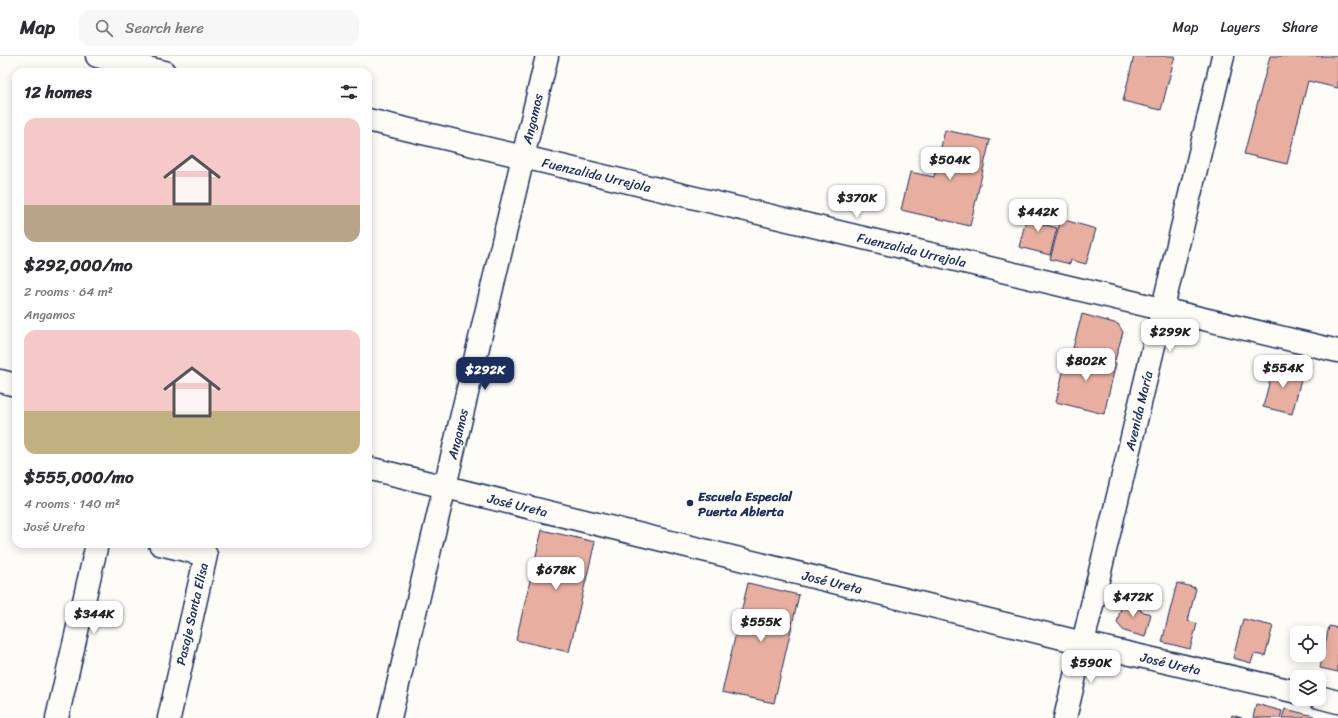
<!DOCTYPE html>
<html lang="en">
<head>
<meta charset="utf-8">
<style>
  :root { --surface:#fff; --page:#f7f7f7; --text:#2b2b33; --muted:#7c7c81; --line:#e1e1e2; --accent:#1b2f5e }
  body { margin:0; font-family:Sriracha,sans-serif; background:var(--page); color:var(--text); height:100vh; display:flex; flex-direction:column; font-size:15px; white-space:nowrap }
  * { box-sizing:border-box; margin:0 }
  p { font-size:13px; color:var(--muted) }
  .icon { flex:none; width:22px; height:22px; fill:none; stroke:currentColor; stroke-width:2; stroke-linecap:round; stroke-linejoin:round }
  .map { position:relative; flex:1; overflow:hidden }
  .panel { position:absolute; left:12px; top:12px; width:360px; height:480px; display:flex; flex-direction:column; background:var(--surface); border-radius:12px; box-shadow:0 2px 10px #0003 }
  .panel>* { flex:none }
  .fabs { position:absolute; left:1290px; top:570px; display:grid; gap:8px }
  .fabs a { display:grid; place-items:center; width:36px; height:36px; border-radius:8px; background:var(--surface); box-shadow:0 2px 10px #0003; font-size:20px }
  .price { position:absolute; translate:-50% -34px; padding:0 9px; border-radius:8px; background:#fff; color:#222; font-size:13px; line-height:26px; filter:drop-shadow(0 1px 2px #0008) }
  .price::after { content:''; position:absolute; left:50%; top:24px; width:12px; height:9px; margin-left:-6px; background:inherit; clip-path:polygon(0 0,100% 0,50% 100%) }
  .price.current { background:var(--accent); color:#fff }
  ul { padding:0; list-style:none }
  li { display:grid; align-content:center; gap:8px; height:212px; padding:0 12px }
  li span { display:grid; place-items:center; height:124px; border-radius:12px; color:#555 }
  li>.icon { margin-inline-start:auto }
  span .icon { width:72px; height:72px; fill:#fffc; stroke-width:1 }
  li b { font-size:17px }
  h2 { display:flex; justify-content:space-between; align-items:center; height:48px; padding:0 12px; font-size:17px }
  header { display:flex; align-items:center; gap:24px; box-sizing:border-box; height:56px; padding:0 20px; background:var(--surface); border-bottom:1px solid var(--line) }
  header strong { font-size:19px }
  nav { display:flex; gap:22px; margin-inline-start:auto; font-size:14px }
  .search { width:280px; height:36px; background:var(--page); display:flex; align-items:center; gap:10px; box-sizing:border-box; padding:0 14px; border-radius:12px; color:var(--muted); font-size:15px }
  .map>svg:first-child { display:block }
  .building { fill:#e8afa0; stroke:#1b2f5e }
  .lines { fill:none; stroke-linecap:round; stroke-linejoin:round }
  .minor-casing { stroke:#1b2f5e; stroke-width:25 }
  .minor { stroke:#fdfcf7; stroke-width:22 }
  .poi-dot { fill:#1b2f5e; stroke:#fdfcf7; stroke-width:1.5 }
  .labels { text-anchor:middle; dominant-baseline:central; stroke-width:4; stroke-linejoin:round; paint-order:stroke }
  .street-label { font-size:13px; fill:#1b2f5e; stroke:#fdfcf7 }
  .poi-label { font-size:13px; font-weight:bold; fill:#1b2f5e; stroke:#fdfcf7; text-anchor:start }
</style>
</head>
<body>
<header>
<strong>Map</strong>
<div class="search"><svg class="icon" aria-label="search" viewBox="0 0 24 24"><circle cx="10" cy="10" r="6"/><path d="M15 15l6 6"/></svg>Search here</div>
<nav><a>Map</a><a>Layers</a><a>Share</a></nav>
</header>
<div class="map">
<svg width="1338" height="662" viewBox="0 0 1338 662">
  <rect width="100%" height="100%" fill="#fdfcf7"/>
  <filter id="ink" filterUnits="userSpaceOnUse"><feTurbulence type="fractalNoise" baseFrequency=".025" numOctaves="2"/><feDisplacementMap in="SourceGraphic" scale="8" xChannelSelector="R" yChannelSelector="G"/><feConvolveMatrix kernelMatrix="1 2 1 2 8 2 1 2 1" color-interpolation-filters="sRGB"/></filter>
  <g filter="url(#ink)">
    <g class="building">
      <path d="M1134,0H1175L1161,54L1123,45Z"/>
      <path d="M1270,0H1338V32L1308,25L1287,108L1244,98Z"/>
      <path d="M945,74L990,84L970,170L901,154L910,116L934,121Z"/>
      <path d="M1029,152L1046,156L1042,168L1057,172L1050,199L1019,191Z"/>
      <path d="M1061,163L1096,173L1086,208L1071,204L1070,208L1050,203Z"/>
      <path d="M1082,258L1118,268L1123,276L1115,304L1073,292Z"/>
      <path d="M1068,295L1116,307L1104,358L1056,346Z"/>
      <path d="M1274,308L1303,316L1292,358L1263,351Z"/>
      <path d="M542,474L595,486L569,596L516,584Z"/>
      <path d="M748,527L799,539L774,647L722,636Z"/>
      <path d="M1177,527L1196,532L1188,565L1197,568L1190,593L1162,586Z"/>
      <path d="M1123,543L1142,548L1140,555L1151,558L1145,581L1124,575L1117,567Z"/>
      <path d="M1243,563L1273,570L1265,600L1254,598L1251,607L1233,602Z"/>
      <path d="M1329,570L1338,572V616L1320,612Z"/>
      <path d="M1256,648L1282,655L1280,662H1253Z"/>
      <path d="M1285,653L1314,660L1313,662H1282Z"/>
      <path d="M1232,659L1242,662H1231Z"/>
    </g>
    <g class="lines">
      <g class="minor-casing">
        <g id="minor">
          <path d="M97,0L164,16"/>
          <path id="s1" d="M368,64L1338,295"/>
          <path d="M0,325L16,329"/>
          <path id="s2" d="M368,412L1083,587L1297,636"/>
          <path d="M160,488L206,499L169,662"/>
          <path d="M1319,641L1338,646"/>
          <path d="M57,662L97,488"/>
          <path id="s3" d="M390,662L547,0"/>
          <path id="s4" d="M1065,662L1223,0"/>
        </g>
      </g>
      <use href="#minor" class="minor"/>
    </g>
  </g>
  <circle class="poi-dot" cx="690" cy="447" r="4"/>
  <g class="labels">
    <g class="street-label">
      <text stroke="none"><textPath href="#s3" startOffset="616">Angamos</textPath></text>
      <text stroke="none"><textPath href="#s1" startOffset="235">Fuenzalida Urrejola</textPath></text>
      <text stroke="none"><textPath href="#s1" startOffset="559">Fuenzalida Urrejola</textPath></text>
      <text stroke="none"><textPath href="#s4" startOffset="316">Avenida María</textPath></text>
      <text stroke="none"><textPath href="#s3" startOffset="292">Angamos</textPath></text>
      <text stroke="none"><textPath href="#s2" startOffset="154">José Ureta</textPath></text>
      <text stroke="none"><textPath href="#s2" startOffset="478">José Ureta</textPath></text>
      <text transform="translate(192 558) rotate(-77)">Pasaje Santa Elisa</text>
      <text stroke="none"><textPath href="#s2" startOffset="826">José Ureta</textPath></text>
    </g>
    <g class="poi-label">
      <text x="698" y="440">Escuela Especial<tspan x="698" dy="15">Puerta Abierta</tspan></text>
    </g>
  </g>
</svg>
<div class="fabs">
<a><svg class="icon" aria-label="locate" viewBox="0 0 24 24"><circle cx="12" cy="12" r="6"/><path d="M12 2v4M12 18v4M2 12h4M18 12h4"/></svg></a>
<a><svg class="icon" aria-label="layers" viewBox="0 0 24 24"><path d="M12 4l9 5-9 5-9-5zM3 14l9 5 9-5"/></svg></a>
</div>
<b class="price" style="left:950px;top:125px">$504K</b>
<b class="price" style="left:857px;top:163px">$370K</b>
<b class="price" style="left:1038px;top:177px">$442K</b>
<b class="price" style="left:1170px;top:297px">$299K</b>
<b class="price" style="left:1086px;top:326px">$802K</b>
<b class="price" style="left:1283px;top:333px">$554K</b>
<b class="price current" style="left:485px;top:335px">$292K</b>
<b class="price" style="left:556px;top:535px">$678K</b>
<b class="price" style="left:1133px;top:562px">$472K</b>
<b class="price" style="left:94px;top:579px">$344K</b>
<b class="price" style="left:761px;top:587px">$555K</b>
<b class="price" style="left:1091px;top:628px">$590K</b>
<section class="panel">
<h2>12 homes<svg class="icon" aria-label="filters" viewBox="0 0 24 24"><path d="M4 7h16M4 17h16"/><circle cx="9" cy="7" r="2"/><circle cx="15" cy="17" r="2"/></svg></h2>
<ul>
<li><span style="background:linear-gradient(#f6c9c9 70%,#b9a48a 0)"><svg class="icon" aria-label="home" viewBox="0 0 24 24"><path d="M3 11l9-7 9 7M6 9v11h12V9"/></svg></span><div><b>$292,000/mo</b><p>2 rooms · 64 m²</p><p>Angamos</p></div></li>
<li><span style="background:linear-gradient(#f6c9c9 65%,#c2b280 0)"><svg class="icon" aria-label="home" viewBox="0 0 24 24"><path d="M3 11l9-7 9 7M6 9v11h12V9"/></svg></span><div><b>$555,000/mo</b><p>4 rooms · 140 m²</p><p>José Ureta</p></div></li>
</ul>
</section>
</div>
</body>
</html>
